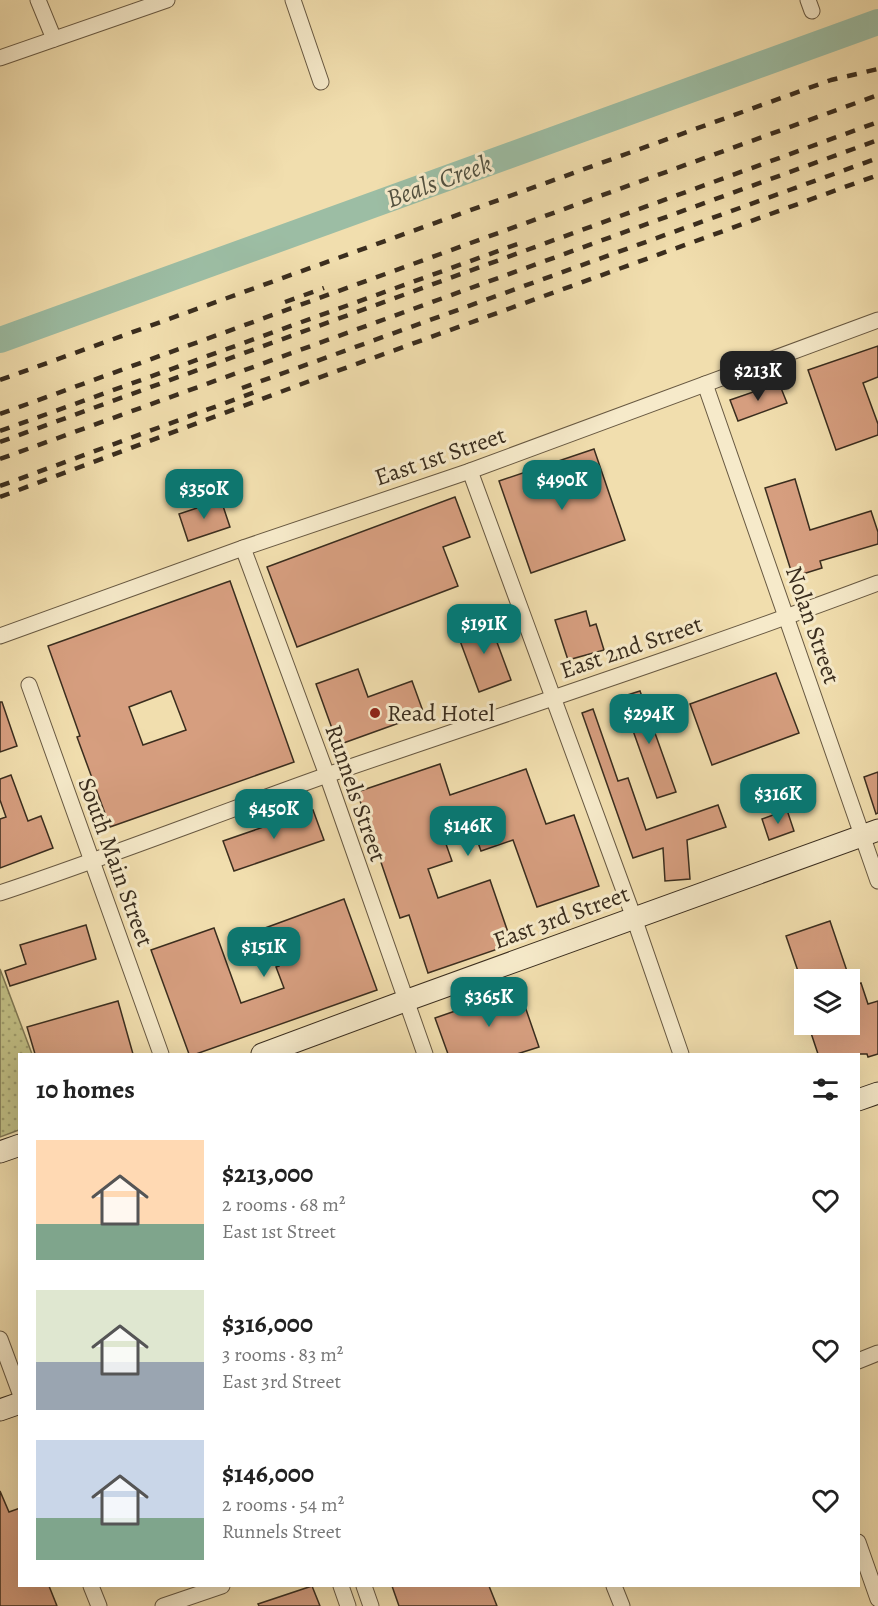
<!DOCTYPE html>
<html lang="en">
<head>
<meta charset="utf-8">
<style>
  :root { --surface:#fff; --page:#f2f2f2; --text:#222; --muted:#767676; --accent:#0f766e }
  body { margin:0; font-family:Alegreya,serif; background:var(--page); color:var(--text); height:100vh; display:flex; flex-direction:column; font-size:22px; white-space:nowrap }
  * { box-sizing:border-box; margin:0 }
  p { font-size:20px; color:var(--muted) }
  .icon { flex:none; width:33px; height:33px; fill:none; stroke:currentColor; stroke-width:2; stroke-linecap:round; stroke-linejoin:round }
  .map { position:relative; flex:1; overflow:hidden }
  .sheet { position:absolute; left:18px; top:1053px; width:842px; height:534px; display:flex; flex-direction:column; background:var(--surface); border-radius:0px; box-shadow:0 6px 24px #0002 }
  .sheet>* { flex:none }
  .tools { position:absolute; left:794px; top:969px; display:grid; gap:12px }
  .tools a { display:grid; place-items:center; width:66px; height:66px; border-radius:0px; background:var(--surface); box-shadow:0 6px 24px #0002; font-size:30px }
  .price { position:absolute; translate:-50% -51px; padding:0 14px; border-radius:12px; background:var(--accent); color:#fff; font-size:20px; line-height:39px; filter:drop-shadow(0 2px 3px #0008) }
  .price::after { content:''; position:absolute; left:50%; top:36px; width:18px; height:14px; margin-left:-9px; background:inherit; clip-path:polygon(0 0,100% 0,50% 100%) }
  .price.selected { background:#222; color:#fff }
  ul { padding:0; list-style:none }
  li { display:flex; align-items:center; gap:18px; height:150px; padding:0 18px }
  li span { display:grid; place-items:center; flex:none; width:168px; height:120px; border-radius:0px; color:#555 }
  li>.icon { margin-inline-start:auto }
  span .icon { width:72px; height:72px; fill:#fffc; stroke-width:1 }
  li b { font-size:26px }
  h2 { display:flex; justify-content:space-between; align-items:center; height:72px; padding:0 18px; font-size:26px }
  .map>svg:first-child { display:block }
  .grass { fill:url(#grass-dots); stroke:#7e7652; stroke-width:1.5 }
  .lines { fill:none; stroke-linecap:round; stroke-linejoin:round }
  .river { stroke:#9cbda4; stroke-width:26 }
  .building { fill:#d69e7f; stroke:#3a2d1e; stroke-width:1.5; fill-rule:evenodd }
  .street-casing { stroke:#685942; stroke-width:17 }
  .secondary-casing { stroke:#3a2d1e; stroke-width:23 }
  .street { stroke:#f6eaca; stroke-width:15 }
  .secondary { stroke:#f6eaca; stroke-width:21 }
  .rail { stroke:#3a2d1e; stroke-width:4.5; stroke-dasharray:10 10; stroke-linecap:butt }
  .poi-dot { fill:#8f2418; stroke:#f6eaca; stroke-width:2 }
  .labels { text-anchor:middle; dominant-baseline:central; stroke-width:6; stroke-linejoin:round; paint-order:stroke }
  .street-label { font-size:24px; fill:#3a2d1e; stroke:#f6eaca }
  .poi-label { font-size:24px; fill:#3a2d1e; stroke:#f6eaca; text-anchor:start }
  .water-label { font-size:26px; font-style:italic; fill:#525140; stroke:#f6eaca }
</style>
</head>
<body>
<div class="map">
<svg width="878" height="1606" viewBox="0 0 878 1606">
  <defs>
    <pattern id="grass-dots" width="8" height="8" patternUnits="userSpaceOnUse" patternTransform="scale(1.5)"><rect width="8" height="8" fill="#c1bf85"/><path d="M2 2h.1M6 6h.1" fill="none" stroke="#9e9c6c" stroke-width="1.8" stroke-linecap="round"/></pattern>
  </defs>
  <rect width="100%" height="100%" fill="#f1deae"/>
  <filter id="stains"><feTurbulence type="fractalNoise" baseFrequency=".00333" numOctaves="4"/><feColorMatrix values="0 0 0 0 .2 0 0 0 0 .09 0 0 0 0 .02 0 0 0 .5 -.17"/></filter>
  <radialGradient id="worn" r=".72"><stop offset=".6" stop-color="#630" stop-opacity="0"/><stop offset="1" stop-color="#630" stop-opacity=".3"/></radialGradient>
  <path class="grass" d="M0,969L32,1054H20L19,1130L0,1137Z"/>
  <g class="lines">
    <path class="river" d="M0,340L878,22"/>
  </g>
  <g class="building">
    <path d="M878,346V377L863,383L878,424V435L836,450L808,370Z"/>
    <path d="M779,383L787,403L738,421L730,400Z"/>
    <path d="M594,449L625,540L531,573L499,481Z"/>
    <path d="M795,479L810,530L871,511L878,532V544L820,561L822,568L793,577L765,488Z"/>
    <path d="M455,497L470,537L443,547L458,586L297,647L267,567Z"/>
    <path d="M221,500L230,527L188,541L179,514Z"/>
    <path d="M230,581L294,762L110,827L77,737L80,736L48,646ZM171,691L186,730L143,745L129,707Z"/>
    <path d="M586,611L590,626L596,624L604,650L568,660L555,620Z"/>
    <path d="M488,618L511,680L479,692L456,630Z"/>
    <path d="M358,669L368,697L412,681L424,714L338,745L316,684Z"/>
    <path d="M776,673L799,733L712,765L690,704Z"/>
    <path d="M640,691L676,792L657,798L621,697Z"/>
    <path d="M0,702H2L17,746L0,752Z"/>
    <path d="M593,709L618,781L628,778L646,830L718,805L726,827L687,840L690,879L665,881L663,848L633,858L582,713Z"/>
    <path d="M440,764L450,795L526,769L546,824L574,815L599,886L537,907L513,840L481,851L470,820L441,830L452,861L428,869L438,898L490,880L512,944L428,973L409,915L400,918L357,792Z"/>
    <path d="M878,772V813L876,814L864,777Z"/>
    <path d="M11,775L28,821L41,816L53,848L0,868V819L6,817L0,800V779Z"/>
    <path d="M313,810L324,840L234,871L223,841Z"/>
    <path d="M787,810L794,831L769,840L762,819Z"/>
    <path d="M344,899L377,990L196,1054H189L151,950L214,928L241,1003L284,988L276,967L279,966L265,928Z"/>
    <path d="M830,921L850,980H801L786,936Z"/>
    <path d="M86,925L96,959L10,986L5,971L26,964L20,945Z"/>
    <path d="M861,983L868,1004L878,1001V1054L868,1057L867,1054H818L808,1024H849V987Z"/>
    <path d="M519,989L539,1047L517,1054H448L435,1018Z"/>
    <path d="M118,1001L133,1054H35L27,1027Z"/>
    <path d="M0,1491L9,1512L20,1508V1586H49L57,1606H0Z"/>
    <path d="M312,1586L320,1606H259L258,1604Z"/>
    <path d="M392,1586H489L497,1606H399Z"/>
  </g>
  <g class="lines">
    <g class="street-casing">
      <g id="street">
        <path d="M38,0L54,39"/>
        <path d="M293,0L321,82"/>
        <path d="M808,0L812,11"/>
        <path d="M0,58L167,0"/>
        <path d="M705,384L878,881"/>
        <path d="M470,471L634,918L681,1054"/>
        <path d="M243,548L327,775L425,1054"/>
        <path d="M0,636L243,548L470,471L878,320"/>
        <path d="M29,685L161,1054"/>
        <path d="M0,893C111,856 220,813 330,774C513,711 697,651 878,583"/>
        <path d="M0,1339L20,1393"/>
        <path d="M858,1361L878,1353"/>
        <path d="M858,1542L878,1599"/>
        <path d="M91,1586L99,1606"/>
        <path d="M341,1586L348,1606"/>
        <path d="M364,1586L371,1606"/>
        <path d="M614,1586L622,1606"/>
        <path d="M163,1606L222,1586"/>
      </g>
    </g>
    <g class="secondary-casing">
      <g id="secondary">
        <path d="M262,1054L405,1001L878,830"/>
        <path d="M858,1100L878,1093"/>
        <path d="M0,1152L20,1145"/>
        <path d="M0,1410L20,1403"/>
      </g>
    </g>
    <use href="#street" class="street"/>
    <use href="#secondary" class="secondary"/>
    <g class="rail">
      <path d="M285,302L324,288"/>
      <path d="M0,380L831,80L878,69"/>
      <path d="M242,388L878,158"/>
      <path d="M0,414L878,95"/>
      <path d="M0,431L523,242"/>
      <path d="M0,442L878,122"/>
      <path d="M0,459L878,140"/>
      <path d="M0,486L258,391"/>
      <path d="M0,497L315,379L878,175"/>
    </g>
  </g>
  <circle class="poi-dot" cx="375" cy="713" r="6"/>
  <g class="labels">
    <g class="street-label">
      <text transform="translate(440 456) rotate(-19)">East 1st Street</text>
      <text transform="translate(813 625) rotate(71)">Nolan Street</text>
      <text transform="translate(631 647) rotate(-19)">East 2nd Street</text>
      <text transform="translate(356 793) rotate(71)">Runnels Street</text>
      <text transform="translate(116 862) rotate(70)">South Main Street</text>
      <text transform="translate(561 917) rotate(-20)">East 3rd Street</text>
    </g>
    <g class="poi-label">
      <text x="387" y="713">Read Hotel</text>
    </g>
    <g class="water-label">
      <text transform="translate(439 181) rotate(-20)">Beals Creek</text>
    </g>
  </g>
  <rect width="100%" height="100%" filter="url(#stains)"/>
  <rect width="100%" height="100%" fill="url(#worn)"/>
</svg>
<div class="tools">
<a><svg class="icon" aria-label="layers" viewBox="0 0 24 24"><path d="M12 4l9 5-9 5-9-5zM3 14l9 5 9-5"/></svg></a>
</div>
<b class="price selected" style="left:758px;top:402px">$213K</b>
<b class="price" style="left:562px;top:511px">$490K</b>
<b class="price" style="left:204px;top:520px">$350K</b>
<b class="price" style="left:484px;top:655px">$191K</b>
<b class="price" style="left:649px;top:745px">$294K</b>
<b class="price" style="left:778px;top:825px">$316K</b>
<b class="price" style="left:274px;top:840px">$450K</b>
<b class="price" style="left:468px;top:857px">$146K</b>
<b class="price" style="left:264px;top:978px">$151K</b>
<b class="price" style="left:489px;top:1028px">$365K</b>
<section class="sheet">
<h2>10 homes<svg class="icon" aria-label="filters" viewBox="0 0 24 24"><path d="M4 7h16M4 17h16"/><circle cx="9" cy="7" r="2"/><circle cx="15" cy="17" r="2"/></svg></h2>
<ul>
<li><span style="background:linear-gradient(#ffd9b3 70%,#7fa58c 0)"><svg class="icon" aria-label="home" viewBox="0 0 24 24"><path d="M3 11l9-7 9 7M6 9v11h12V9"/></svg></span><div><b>$213,000</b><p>2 rooms · 68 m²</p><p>East 1st Street</p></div><svg class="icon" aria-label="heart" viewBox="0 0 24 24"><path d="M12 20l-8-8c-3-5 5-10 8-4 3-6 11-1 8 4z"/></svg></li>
<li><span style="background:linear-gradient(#dfe7d0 60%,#9aa5b1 0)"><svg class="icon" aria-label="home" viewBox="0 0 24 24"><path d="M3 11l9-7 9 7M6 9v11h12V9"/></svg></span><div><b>$316,000</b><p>3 rooms · 83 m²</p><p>East 3rd Street</p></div><svg class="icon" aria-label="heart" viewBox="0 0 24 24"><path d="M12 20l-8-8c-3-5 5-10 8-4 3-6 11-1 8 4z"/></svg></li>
<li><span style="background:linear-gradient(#c9d6e8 65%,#7fa58c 0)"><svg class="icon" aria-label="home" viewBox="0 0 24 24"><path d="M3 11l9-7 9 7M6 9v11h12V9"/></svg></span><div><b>$146,000</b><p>2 rooms · 54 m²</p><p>Runnels Street</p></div><svg class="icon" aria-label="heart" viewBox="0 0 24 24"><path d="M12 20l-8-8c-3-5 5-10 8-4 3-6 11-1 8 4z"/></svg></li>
</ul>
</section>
</div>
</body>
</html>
